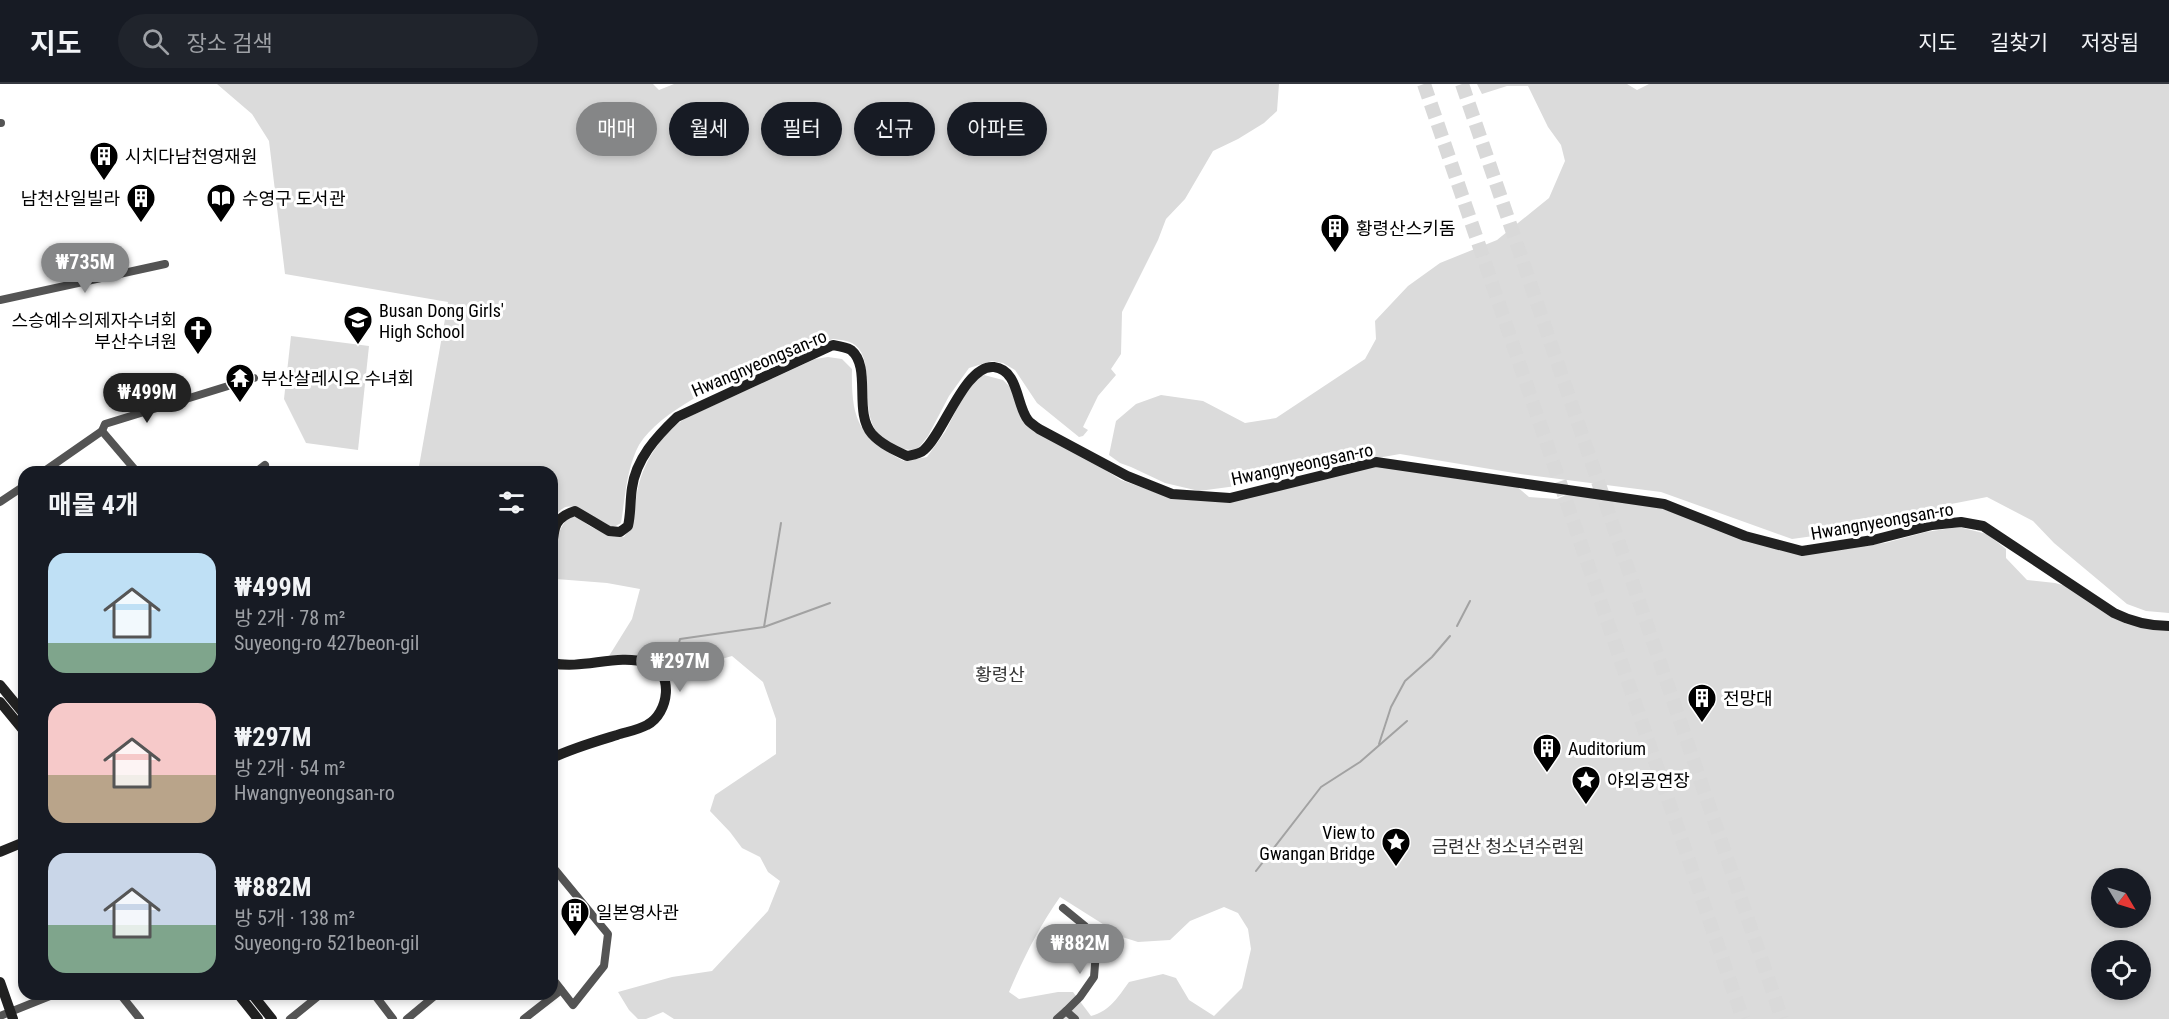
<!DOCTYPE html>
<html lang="ko">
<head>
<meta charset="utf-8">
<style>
  :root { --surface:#171b24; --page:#20242c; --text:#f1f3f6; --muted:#9ea1a6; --line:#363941; --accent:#858687 }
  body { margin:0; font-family:"Roboto Condensed","Noto Sans KR",sans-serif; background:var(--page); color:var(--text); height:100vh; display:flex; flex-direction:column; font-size:22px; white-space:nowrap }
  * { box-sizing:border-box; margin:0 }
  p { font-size:20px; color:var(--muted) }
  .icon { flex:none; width:33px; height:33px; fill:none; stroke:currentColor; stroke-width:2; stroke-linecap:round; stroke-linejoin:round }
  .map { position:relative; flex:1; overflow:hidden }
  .details { position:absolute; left:18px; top:382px; width:540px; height:534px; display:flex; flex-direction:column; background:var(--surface); border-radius:18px; box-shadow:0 3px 9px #0003 }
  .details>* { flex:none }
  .top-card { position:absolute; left:576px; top:18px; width:570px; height:54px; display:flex; gap:12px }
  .needle { width:39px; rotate:128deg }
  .buttons { position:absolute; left:2091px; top:784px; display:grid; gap:12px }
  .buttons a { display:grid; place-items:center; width:60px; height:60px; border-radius:50%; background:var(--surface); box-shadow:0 3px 9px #0003; font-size:30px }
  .price { position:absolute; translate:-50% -51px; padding:0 14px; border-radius:21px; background:var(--accent); color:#fff; font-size:20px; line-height:39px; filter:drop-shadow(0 2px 3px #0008) }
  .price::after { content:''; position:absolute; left:50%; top:36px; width:18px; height:14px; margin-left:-9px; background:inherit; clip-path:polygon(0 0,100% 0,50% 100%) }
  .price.on { background:#222; color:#fff }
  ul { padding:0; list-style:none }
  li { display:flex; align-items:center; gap:18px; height:150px; padding:0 30px }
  li span { display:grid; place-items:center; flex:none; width:168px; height:120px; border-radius:18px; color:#555 }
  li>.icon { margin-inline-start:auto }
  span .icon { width:72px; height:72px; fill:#fffc; stroke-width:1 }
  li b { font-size:26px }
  h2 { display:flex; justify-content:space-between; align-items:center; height:72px; padding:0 30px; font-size:26px }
  .chip { padding:0 21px; border-radius:27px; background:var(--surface); box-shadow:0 3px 9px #0003; font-size:21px; line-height:54px }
  .chip.on { background:var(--accent); color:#fff }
  header { display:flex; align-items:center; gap:36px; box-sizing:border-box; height:84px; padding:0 30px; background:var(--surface); border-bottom:2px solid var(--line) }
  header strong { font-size:28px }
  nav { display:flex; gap:33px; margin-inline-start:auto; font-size:21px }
  .search { width:420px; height:54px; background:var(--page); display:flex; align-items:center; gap:15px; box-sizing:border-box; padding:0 21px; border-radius:33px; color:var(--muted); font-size:22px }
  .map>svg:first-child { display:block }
  .green { fill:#dbdbdb; fill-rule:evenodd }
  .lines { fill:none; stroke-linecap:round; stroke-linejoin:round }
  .stream { stroke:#a2a2a2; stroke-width:2 }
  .highway-tunnel { stroke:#d9d9d9; stroke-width:14; stroke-dasharray:14 7; stroke-linecap:butt }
  .street { stroke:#545454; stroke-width:8 }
  .secondary { stroke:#212121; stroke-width:10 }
  .labels { text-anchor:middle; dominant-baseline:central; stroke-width:6; stroke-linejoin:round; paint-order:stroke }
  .poi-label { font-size:18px; fill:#000; stroke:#fff; text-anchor:start }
  .street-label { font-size:18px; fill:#000; stroke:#fff }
  .park-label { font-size:18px; fill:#323232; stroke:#fff }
</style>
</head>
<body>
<header>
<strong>지도</strong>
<div class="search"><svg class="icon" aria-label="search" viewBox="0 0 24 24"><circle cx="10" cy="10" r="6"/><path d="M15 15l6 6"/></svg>장소 검색</div>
<nav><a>지도</a><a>길찾기</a><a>저장됨</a></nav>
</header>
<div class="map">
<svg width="2169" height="935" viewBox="0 0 2169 935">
  <rect width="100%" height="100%" fill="#fff"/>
  <g class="green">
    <path d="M217,0H653L659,6L674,0H1279L1277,27L1264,39L1238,55L1213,67L1185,115L1166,135L1158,156L1122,228L1121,270L1111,285L1116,291L1098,312L1083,343L1088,346L1083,352L1079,353L1037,319L1015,286L1003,279L992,277L969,284L949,312L928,352L917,366C902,366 892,364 880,352C857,328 877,278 855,261C848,256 840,256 833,255C781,274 659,316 636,367C626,390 625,415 621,439L612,444C604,437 596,435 587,430C570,420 565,418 552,436V388H418L448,218L285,190L269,57L252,30Z"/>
    <path d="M1477,0H1627L1637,6L1649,0H2169V529L2146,527L2127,520L2054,459L2033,437L1987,413L1946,421L1900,440L1792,455L1661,408L1520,390L1400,370L1298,388L1251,400L1199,407L1165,399L1131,383L1120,379L1109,371L1116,337L1136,320L1161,311L1203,317L1245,339L1276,334L1365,275L1376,255L1375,237L1408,202L1440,179L1497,156L1549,114L1565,77L1561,61L1548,43L1528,2H1507L1482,10Z"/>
    <path d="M291,252L369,262L358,366L306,359L284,315Z"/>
    <path d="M828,273L842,275L852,285C851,335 858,353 904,377L927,373L945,348L962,315L977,294L984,291L1003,296L1011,304L1020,332L1121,396L1174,415L1227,418L1375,382L1514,400L1529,413L1557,415L1568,410L1657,423L1784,467L1885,459L1926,448L1959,443L1987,450L2006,465V474L2027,496L2055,499L2066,502L2126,540L2169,546V935H674L663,928L646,935H638L629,926L618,908L672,893L712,887L768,827L780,797L768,788L760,773L742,764L730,748L710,727L715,711L776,670V635L763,598L732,572L698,582L663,570L609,572L632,535L640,505L607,499L556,495C554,473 553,450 569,433H578C589,444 609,452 624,453C638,434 633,430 637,409C642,380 660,352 684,335L815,275ZM2102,795H2140V834H2102ZM1060,813L1106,842L1119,852L1138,858L1170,856L1190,837L1224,823L1238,829L1248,845L1251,865L1242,904L1214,932L1189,916L1176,894L1163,890L1129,898C1118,913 1110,927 1091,932L1073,908H1058L1019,915L1009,908C1023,875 1039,843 1060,813ZM2102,867H2140V906H2102Z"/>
  </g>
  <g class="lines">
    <g class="stream">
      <path d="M1457,542L1470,517"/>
      <path d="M764,543L781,439"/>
      <path d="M673,582L680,555L764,543L830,519"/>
      <path d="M1379,660L1391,623L1405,597L1432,573L1450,552"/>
      <path d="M1256,787L1321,703L1360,678L1407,637"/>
    </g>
    <g class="highway-tunnel">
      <path d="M1424,0L1743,935"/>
      <path d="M1462,0L1782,935"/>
    </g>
    <g class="street">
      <path d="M0,39H1"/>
      <path d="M0,216L165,180"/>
      <path d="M102,347L137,388"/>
      <path d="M43,388L102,347L105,340L254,294"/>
      <path d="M256,388L265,381"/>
      <path d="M0,418L24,402"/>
      <path d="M552,782L608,850L604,882L573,921L552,894"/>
      <path d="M1063,824L1085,842L1096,868L1094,893L1080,913L1066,927L1075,935"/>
      <path d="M120,910L140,935"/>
      <path d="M374,910L393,935"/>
      <path d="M0,932L55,910"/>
      <path d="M290,935L321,910"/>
      <path d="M407,935L437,910"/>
      <path d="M524,935L561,906"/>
      <path d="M1057,935L1066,927"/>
    </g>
    <g class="secondary">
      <path d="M552,466C554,445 553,434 575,427L609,447L620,448L628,442C631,429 630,417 632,404C636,375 656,353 677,333L833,261C839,262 846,263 851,266C872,283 853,328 872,350C881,360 894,366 907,372C912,371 920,370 924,366C944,349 965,280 994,283C1019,286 1016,321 1028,336C1030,339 1035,342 1039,345L1127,392L1172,410L1230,414L1376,378L1664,420L1745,452L1802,467L1873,456L1932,441L1961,438L1983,442L2114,529C2132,538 2149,542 2169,542"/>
      <path d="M552,579C583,586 617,569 648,579C675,587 669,630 647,641C638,646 626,648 617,651C594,658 573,664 552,674"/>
      <path d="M0,601L24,630"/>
      <path d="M0,618L24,647"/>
      <path d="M0,768L24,758"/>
      <path d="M0,898L13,935"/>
      <path d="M238,910L258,935"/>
      <path d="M252,910L272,935"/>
    </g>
  </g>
  <defs>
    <g id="building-pin" transform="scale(1.5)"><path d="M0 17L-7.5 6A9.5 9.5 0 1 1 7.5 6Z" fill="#000" stroke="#fff"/><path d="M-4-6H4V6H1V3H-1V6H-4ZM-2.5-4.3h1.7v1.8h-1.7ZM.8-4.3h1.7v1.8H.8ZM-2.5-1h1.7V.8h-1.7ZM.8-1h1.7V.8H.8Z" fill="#fff"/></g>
    <g id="library-pin" transform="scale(1.5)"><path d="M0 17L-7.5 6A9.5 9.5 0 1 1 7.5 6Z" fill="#000" stroke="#fff"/><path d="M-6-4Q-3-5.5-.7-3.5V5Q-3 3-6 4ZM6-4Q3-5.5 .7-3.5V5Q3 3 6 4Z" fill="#fff"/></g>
    <g id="school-pin" transform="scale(1.5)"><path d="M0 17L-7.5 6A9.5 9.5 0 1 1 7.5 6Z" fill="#000" stroke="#fff"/><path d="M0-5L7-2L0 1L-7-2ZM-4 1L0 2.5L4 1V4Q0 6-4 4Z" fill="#fff"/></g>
    <g id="church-pin" transform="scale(1.5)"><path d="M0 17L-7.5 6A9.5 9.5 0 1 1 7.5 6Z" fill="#000" stroke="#fff"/><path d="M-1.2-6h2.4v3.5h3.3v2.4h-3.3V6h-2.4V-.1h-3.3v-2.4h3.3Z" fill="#fff"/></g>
    <g id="temple-pin" transform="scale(1.5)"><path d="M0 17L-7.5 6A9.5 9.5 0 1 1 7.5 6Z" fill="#000" stroke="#fff"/><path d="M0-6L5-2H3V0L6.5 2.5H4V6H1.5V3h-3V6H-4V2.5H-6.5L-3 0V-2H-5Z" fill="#fff"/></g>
    <g id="sight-pin" transform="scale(1.5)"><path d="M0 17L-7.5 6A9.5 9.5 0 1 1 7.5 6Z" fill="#000" stroke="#fff"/><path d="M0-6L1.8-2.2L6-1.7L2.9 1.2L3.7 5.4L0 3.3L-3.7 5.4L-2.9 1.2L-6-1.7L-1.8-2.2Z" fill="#fff"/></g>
  </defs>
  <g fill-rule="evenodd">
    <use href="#building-pin" x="104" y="72"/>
    <use href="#building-pin" x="141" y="114"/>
    <use href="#library-pin" x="221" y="114"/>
    <use href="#building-pin" x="1335" y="144"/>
    <use href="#school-pin" x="358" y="236"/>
    <use href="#church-pin" x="198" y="246"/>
    <use href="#temple-pin" x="240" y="294"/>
    <use href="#building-pin" x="1702" y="614"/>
    <use href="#building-pin" x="1547" y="664"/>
    <use href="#sight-pin" x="1586" y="696"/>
    <use href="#sight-pin" x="1396" y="758"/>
    <use href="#building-pin" x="575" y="828"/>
  </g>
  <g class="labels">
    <g class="poi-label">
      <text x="125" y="72">시치다남천영재원</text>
      <text x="120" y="114" text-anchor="end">남천산일빌라</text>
      <text x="242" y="114">수영구 도서관</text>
      <text x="1356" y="144">황령산스키돔</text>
      <text x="379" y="226">Busan Dong Girls'<tspan x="379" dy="21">High School</tspan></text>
      <text x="177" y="236" text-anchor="end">스승예수의제자수녀회<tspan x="177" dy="21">부산수녀원</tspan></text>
      <text x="261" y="294">부산살레시오 수녀회</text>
      <text x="1723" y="614">전망대</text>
      <text x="1568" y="664">Auditorium</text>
      <text x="1607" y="696">야외공연장</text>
      <text x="1375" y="748" text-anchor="end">View to<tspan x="1375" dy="21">Gwangan Bridge</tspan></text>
      <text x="596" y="828">일본영사관</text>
    </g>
    <g class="street-label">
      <text transform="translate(759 279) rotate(-23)">Hwangnyeongsan-ro</text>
      <text transform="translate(1302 380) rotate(-12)">Hwangnyeongsan-ro</text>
      <text transform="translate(1882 437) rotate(-10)">Hwangnyeongsan-ro</text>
    </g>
    <g class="park-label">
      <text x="1000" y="590">황령산</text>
      <text x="1508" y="762">금련산 청소년수련원</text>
    </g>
  </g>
</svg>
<div class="buttons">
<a><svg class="needle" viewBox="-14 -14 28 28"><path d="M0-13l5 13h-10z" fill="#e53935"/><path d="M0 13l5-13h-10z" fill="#9ea1a6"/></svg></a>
<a><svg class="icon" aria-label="locate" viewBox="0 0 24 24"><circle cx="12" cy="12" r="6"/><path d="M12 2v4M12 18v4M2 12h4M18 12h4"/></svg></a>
</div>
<b class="price" style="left:85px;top:210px">₩735M</b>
<b class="price on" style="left:147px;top:340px">₩499M</b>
<b class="price" style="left:680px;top:609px">₩297M</b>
<b class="price" style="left:1080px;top:891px">₩882M</b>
<div class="top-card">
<a class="chip on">매매</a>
<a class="chip">월세</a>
<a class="chip">필터</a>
<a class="chip">신규</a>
<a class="chip">아파트</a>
</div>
<section class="details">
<h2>매물 4개<svg class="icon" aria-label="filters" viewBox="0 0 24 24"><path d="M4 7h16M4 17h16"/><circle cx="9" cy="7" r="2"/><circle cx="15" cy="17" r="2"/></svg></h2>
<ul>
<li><span style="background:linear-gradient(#bfe0f5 75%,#7fa58c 0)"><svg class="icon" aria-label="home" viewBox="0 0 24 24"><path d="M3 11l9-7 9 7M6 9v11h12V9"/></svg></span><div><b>₩499M</b><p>방 2개 · 78 m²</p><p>Suyeong-ro 427beon-gil</p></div></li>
<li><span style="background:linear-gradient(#f6c9c9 60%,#b9a48a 0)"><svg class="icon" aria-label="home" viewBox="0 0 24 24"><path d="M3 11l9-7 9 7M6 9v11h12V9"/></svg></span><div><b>₩297M</b><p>방 2개 · 54 m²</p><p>Hwangnyeongsan-ro</p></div></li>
<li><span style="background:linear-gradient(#c9d6e8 60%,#7fa58c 0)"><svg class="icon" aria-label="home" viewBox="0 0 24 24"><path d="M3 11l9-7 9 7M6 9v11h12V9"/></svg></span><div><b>₩882M</b><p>방 5개 · 138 m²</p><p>Suyeong-ro 521beon-gil</p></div></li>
</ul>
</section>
</div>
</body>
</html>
